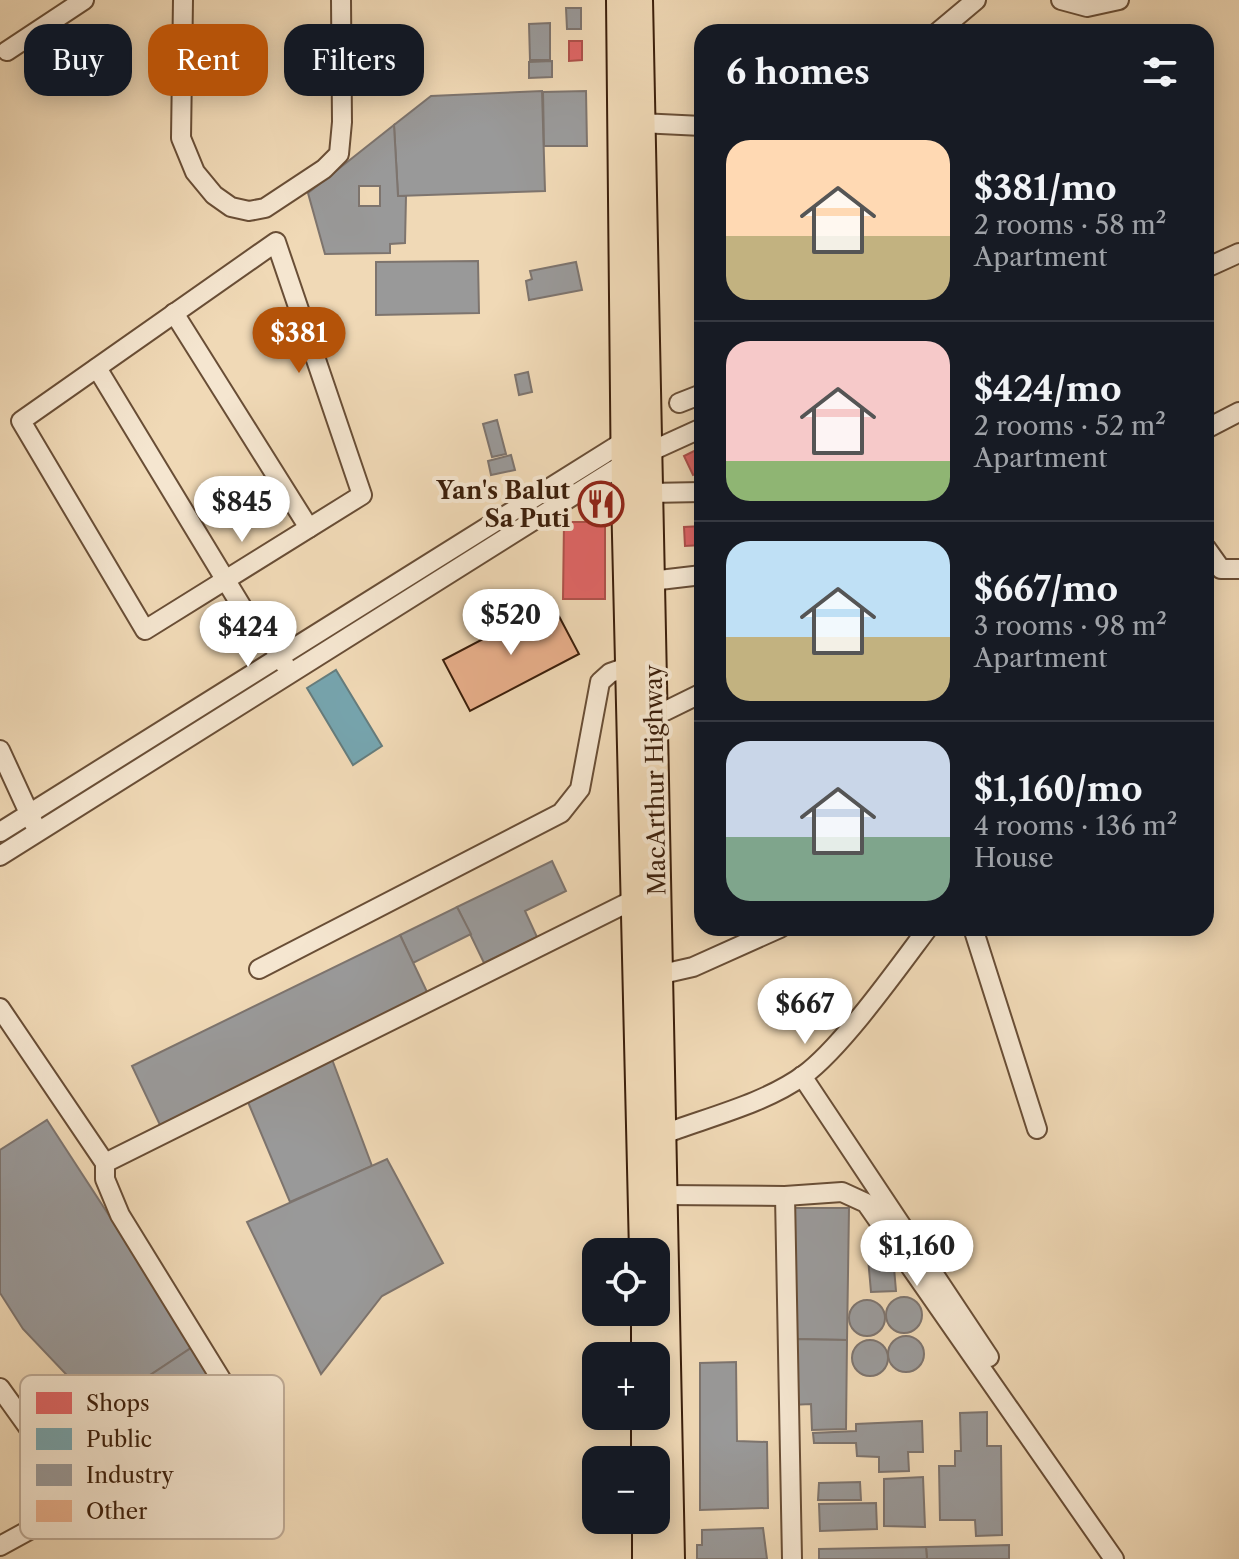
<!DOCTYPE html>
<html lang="en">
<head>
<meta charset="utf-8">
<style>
  :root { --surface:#171b24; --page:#242831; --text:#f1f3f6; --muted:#9ea1a6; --line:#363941; --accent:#b45309 }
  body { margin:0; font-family:"Libre Caslon Text",serif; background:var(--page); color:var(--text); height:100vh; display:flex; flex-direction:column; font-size:30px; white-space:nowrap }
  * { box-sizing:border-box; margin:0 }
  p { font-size:26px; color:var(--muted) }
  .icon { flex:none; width:44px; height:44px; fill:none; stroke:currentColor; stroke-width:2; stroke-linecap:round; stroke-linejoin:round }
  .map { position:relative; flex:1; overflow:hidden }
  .sheet { position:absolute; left:694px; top:24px; width:520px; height:912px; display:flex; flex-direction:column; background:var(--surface); border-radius:24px; box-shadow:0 4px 20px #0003 }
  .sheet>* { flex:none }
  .banner { position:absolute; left:24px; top:24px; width:550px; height:72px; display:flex; gap:16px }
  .controls { position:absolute; left:582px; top:1238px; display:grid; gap:16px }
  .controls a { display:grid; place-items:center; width:88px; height:88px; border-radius:16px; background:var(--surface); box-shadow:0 4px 20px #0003; font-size:40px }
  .price { position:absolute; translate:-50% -68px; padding:0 18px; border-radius:28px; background:#fff; color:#222; font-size:26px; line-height:52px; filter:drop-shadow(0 2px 4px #0008) }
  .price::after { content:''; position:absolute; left:50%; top:48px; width:24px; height:18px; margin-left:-12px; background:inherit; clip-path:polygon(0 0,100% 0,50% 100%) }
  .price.active { background:var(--accent); color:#fff }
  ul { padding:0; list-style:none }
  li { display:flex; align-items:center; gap:24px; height:200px; padding:0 32px }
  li+li { border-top:2px solid var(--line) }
  li span { display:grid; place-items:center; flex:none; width:224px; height:160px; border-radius:24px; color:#555 }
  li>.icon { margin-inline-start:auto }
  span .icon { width:96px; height:96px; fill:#fffc; stroke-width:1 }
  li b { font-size:34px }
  h2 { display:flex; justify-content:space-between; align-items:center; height:96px; padding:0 32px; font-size:34px }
  .chip { padding:0 28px; border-radius:24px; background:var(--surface); box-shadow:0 4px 20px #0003; font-size:28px; line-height:72px }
  .chip.active { background:var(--accent); color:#fff }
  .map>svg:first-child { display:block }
  .shops { fill:#e06666; stroke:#af514b; stroke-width:2 }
  .public { fill:#76a5af; stroke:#657d7e; stroke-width:2 }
  .industry { fill:#999; stroke:#7d746e; stroke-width:2; fill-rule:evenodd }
  .building { fill:#e8af8b; stroke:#3c1f0b; stroke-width:2 }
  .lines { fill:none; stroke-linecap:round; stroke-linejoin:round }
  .minor-casing { stroke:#694e36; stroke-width:22 }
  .highway-casing { stroke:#3c1f0b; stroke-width:30 }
  .minor { stroke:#f5e6d0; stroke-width:18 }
  .highway { stroke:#f0d9b6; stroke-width:26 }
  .labels { text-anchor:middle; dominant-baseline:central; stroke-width:8; stroke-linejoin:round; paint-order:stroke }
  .poi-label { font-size:24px; font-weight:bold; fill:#3c1f0b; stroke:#f5e6d0; text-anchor:end }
  .street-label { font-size:24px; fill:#3c1f0b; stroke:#f5e6d0 }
  .key { fill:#f5e6d0; stroke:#beaa95; stroke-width:2 }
  .key-label { font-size:22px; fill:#3c1f0b }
</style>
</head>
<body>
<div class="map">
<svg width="1239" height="1559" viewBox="0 0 1239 1559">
  <rect width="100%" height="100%" fill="#f0d9b6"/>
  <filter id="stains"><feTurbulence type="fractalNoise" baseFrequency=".0025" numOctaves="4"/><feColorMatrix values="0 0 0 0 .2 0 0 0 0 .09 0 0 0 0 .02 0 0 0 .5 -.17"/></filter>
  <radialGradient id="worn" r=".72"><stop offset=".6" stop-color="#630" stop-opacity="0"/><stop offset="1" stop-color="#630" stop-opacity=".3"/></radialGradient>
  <g class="shops">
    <path d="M569,41H582V60L569,61Z"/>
    <path d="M702,447V471L693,475L684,456Z"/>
    <path d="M564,522H605V599H563Z"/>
    <path d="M702,526V545L685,546L684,527Z"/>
  </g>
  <path class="public" d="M336,670L382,746L353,765L307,688Z"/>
  <g class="industry">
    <path d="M566,8H581V29H567Z"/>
    <path d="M550,23V60H530L529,24Z"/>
    <path d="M552,61V77L529,78V62Z"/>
    <path d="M542,91L545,191L398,196L394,125L431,96Z"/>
    <path d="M586,91L587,146H544L543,92Z"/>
    <path d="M394,125L398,196H406L405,243L390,244V253L325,254L308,193ZM359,186H380V206H359Z"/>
    <path d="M478,261L479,313L376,315V262Z"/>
    <path d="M576,262L582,290L529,300L526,281L532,279L530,271Z"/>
    <path d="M528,372L532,392L519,395L515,375Z"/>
    <path d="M497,420L506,454L492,457L483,424Z"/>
    <path d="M511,455L515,470L491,475L488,461Z"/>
    <path d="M552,861L566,891L525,911L537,937L484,963L457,907Z"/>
    <path d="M457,907L471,934L413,963L400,935Z"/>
    <path d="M400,935L428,994L160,1125L132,1066Z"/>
    <path d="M330,1054L372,1166L290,1202L245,1095Z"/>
    <path d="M47,1120L194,1346L99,1409L23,1329L0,1293V1150Z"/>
    <path d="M387,1159L443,1263L382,1296L321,1374L247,1222Z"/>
    <path d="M794,1208H849L847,1340L791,1339Z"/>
    <path d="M893,1256L896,1291L871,1292L868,1258Z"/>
    <circle cx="904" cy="1315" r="18"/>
    <circle cx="867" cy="1318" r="18"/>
    <circle cx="906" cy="1354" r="18"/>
    <path d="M791,1339L847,1340L846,1429L812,1430L811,1404L791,1405Z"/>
    <circle cx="870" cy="1358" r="18"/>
    <path d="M194,1346L263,1449L186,1494L99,1409Z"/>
    <path d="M736,1362L737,1441L767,1442L768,1508L700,1510V1363Z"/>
    <path d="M987,1412V1446H1001L1002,1535L976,1536L975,1520H940L939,1466H955V1451H961L960,1413Z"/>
    <path d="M922,1421L923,1452H908L909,1471L879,1472V1457L857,1456L856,1443H814L813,1433L856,1431V1424Z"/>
    <path d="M923,1477L925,1527L884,1526V1479Z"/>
    <path d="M860,1482L861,1500H818L819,1483Z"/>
    <path d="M876,1503L877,1529L820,1531L819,1504Z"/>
    <path d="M763,1528L767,1559H697V1545H702V1530Z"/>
    <path d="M1009,1545V1559H927L926,1547Z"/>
    <path d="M926,1547L927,1559H819V1549Z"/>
  </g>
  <path class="building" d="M552,603L579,654L470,711L443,660Z"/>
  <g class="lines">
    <g class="minor-casing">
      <g id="minor">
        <path d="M183,0L181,138L195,172L214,195L231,207L249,211L265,208L324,169L339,154L342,122L341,0"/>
        <path d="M1061,0L1087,7L1119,0"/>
        <path d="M938,32L976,0"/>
        <path d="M7,51L84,0"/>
        <path d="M640,123L702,126"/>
        <path d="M276,242L362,495L145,630L21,421Z"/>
        <path d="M1206,268L1239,253"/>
        <path d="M174,313L309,528"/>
        <path d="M97,368L245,612L257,620L285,665"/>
        <path d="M679,403L702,394"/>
        <path d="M1206,429L1239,412"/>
        <path d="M649,493L702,492"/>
        <path d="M1206,548L1221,569H1239"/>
        <path d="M651,581L702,575"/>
        <path d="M647,720L702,693"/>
        <path d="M0,750L34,824"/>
        <path d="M0,832L631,437"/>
        <path d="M0,856L625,463L702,428"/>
        <path d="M973,928L1037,1129"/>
        <path d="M259,969L561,813L580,789L600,682L610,673L630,666"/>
        <path d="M649,977L693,967L780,928"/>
        <path d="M0,1008L105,1163V1179L120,1215L229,1392"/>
        <path d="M802,1076L989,1357"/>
        <path d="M661,1135C708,1117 764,1104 804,1075C842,1047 898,968 928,928"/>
        <path d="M105,1163L637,898"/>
        <path d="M663,1195L785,1196L842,1192L866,1203L1114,1559"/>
        <path d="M785,1196L792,1559"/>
        <path d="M0,1388L28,1427L84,1488L77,1504L0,1546"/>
      </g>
    </g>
    <g class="highway-casing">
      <g id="highway">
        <path d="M620,0L625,494L643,1252"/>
        <path d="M639,0L671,1559"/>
        <path d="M645,1312V1356"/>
        <path d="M645,1416V1460"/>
        <path d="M646,1520V1559"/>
      </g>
    </g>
    <use href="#minor" class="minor"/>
    <use href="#highway" class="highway"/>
  </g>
  <defs>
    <g id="restaurant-ring" transform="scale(2.3)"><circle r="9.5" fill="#f5e6d0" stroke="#8f2418" stroke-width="1.5"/><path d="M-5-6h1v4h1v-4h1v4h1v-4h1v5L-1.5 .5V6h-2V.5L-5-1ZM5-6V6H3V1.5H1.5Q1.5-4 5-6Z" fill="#8f2418"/></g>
  </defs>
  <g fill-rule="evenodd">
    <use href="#restaurant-ring" x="601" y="504"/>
  </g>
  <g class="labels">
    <g class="poi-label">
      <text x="570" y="490">Yan's Balut<tspan x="570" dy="28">Sa Puti</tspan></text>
    </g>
    <g class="street-label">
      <text transform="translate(655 780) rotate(-91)">MacArthur Highway</text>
    </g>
  </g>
  <rect x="20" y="1375" width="264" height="164" rx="12" class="key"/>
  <rect x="36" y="1392" width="36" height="22" fill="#e06666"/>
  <rect x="36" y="1428" width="36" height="22" fill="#76a5af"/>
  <rect x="36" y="1464" width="36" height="22" fill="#999"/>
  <rect x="36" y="1500" width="36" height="22" fill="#e8af8b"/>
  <g class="key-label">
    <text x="86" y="1411">Shops</text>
    <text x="86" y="1447">Public</text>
    <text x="86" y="1483">Industry</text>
    <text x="86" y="1519">Other</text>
  </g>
  <rect width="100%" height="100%" filter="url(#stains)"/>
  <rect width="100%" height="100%" fill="url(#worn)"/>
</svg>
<div class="controls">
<a><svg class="icon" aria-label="locate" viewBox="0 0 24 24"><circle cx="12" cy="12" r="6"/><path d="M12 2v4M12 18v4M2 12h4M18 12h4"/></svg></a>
<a>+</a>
<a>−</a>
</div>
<b class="price active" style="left:299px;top:375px">$381</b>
<b class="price" style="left:242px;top:544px">$845</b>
<b class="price" style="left:511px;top:657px">$520</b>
<b class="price" style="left:248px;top:669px">$424</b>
<b class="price" style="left:805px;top:1046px">$667</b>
<b class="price" style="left:917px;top:1288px">$1,160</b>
<div class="banner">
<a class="chip">Buy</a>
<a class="chip active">Rent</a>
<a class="chip">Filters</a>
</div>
<section class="sheet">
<h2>6 homes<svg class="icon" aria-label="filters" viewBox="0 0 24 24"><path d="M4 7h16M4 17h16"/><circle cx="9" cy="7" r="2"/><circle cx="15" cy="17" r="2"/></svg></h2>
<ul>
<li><span style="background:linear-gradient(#ffd9b3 60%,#c2b280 0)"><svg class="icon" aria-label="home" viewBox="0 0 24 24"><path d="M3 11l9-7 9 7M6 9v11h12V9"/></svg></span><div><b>$381/mo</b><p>2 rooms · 58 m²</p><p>Apartment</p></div></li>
<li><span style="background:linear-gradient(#f6c9c9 75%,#8fb573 0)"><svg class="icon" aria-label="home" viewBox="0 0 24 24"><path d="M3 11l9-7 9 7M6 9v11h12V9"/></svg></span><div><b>$424/mo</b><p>2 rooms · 52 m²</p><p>Apartment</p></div></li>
<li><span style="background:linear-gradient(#bfe0f5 60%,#c2b280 0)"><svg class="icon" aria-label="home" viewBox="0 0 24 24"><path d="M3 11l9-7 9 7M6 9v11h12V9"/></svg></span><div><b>$667/mo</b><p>3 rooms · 98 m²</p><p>Apartment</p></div></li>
<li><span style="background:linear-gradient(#c9d6e8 60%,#7fa58c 0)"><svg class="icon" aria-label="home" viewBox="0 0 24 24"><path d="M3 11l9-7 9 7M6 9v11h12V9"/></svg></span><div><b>$1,160/mo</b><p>4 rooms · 136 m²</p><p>House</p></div></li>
</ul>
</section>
</div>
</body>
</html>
